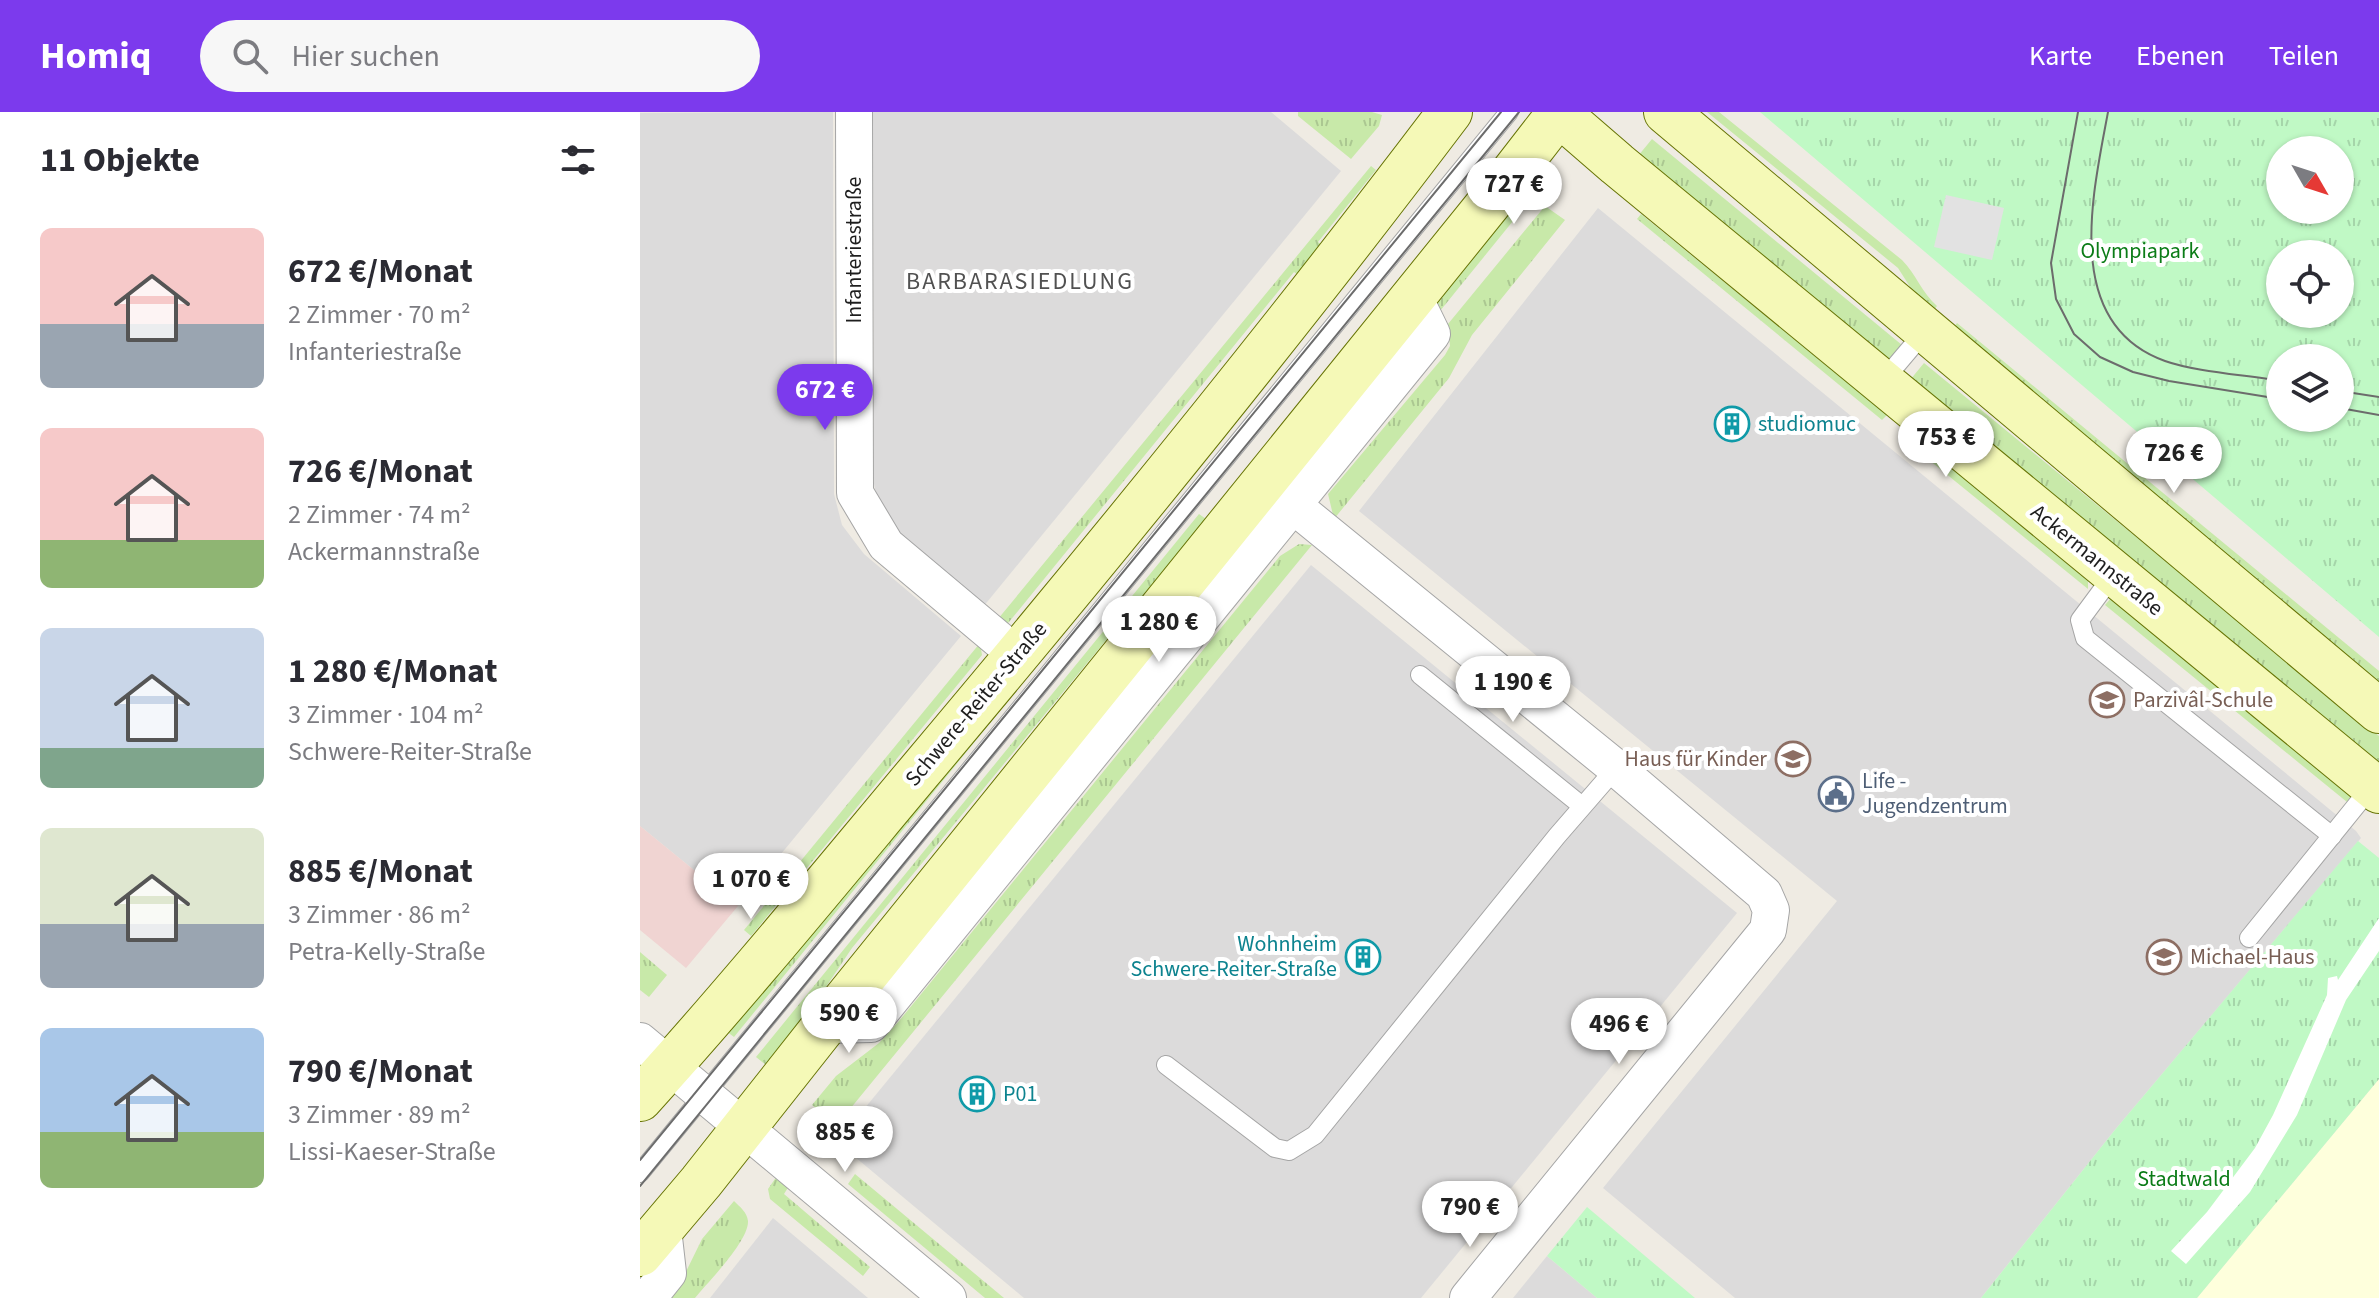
<!DOCTYPE html>
<html lang="de">
<head>
<meta charset="utf-8">
<style>
  :root { --surface:#fff; --page:#f7f7f7; --text:#2b2b33; --muted:#7c7c81; --accent:#7c3aed }
  body { margin:0; font-family:"Source Sans 3",sans-serif; background:var(--page); color:var(--text); height:100vh; display:flex; flex-direction:column; font-size:30px; white-space:nowrap }
  * { box-sizing:border-box; margin:0 }
  p { font-size:26px; color:var(--muted) }
  .icon { flex:none; width:44px; height:44px; fill:none; stroke:currentColor; stroke-width:2; stroke-linecap:round; stroke-linejoin:round }
  .map { position:relative; flex:1; overflow:hidden }
  .details { display:flex; flex-direction:column; background:var(--surface); width:640px }
  .details>* { flex:none }
  .needle { width:52px; rotate:129deg }
  .fabs { position:absolute; left:1626px; top:24px; display:grid; gap:16px }
  .fabs a { display:grid; place-items:center; width:88px; height:88px; border-radius:50%; background:var(--surface); box-shadow:0 2px 6px #0004; font-size:40px }
  .price { position:absolute; translate:-50% -68px; padding:0 18px; border-radius:28px; background:#fff; color:#222; font-size:26px; line-height:52px; filter:drop-shadow(0 2px 4px #0008) }
  .price::after { content:''; position:absolute; left:50%; top:48px; width:24px; height:18px; margin-left:-12px; background:inherit; clip-path:polygon(0 0,100% 0,50% 100%) }
  .price.active { background:var(--accent); color:#fff }
  ul { padding:0; list-style:none }
  li { display:flex; align-items:center; gap:24px; height:200px; padding:0 40px }
  li span { display:grid; place-items:center; flex:none; width:224px; height:160px; border-radius:12px; color:#555 }
  li>.icon { margin-inline-start:auto }
  span .icon { width:96px; height:96px; fill:#fffc; stroke-width:1 }
  li b { font-size:34px }
  h2 { display:flex; justify-content:space-between; align-items:center; height:96px; padding:0 40px; font-size:34px }
  header { display:flex; align-items:center; gap:48px; box-sizing:border-box; height:112px; padding:0 40px; background:var(--accent); color:#fff }
  header strong { font-size:38px }
  nav { display:flex; gap:44px; margin-inline-start:auto; font-size:28px }
  .search { width:560px; height:72px; background:var(--page); display:flex; align-items:center; gap:20px; box-sizing:border-box; padding:0 28px; border-radius:44px; color:var(--muted); font-size:30px }
  main { display:flex; flex:1; min-height:0 }
  .map>svg:first-child { display:block }
  .residential { fill:#dcdbdb }
  .commercial { fill:#f0d4d2 }
  .education { fill:#feffdc }
  .grass { fill:url(#grass-tufts) }
  .park { fill:url(#park-tufts); fill-rule:evenodd }
  .parking { fill:#e2e2e2 }
  .pier { fill:#fff }
  .lines { fill:none; stroke-linecap:round; stroke-linejoin:round }
  .service-casing { stroke:#a5a5a5; stroke-width:20 }
  .minor-casing { stroke:#a5a5a5; stroke-width:38 }
  .secondary-casing { stroke:#677405; stroke-width:46 }
  .service { stroke:#fff; stroke-width:18 }
  .minor { stroke:#fff; stroke-width:36 }
  .secondary { stroke:#f5f9b7; stroke-width:44 }
  .tram { stroke:#6c6c6c; stroke-width:2 }
  .labels { text-anchor:middle; dominant-baseline:central; stroke-width:8; stroke-linejoin:round; paint-order:stroke }
  .street-label { font-size:22px; fill:#1e1e1e; stroke:#fff }
  .park-label { font-size:22px; fill:#0b7c17; stroke:#fff }
  .culture-label { font-size:22px; fill:#0d838f; stroke:#fff; text-anchor:start }
  .education-label { font-size:22px; fill:#785e54; stroke:#fff; text-anchor:start }
  .service-label { font-size:22px; fill:#4e5e75; stroke:#fff; text-anchor:start }
  .neighbourhood-label { font-size:24px; letter-spacing:2px; fill:#515151; stroke:#fff }
</style>
</head>
<body>
<header>
<strong>Homiq</strong>
<div class="search"><svg class="icon" aria-label="search" viewBox="0 0 24 24"><circle cx="10" cy="10" r="6"/><path d="M15 15l6 6"/></svg>Hier suchen</div>
<nav><a>Karte</a><a>Ebenen</a><a>Teilen</a></nav>
</header>
<main>
<section class="details">
<h2>11 Objekte<svg class="icon" aria-label="filters" viewBox="0 0 24 24"><path d="M4 7h16M4 17h16"/><circle cx="9" cy="7" r="2"/><circle cx="15" cy="17" r="2"/></svg></h2>
<ul>
<li><span style="background:linear-gradient(#f6c9c9 60%,#9aa5b1 0)"><svg class="icon" aria-label="home" viewBox="0 0 24 24"><path d="M3 11l9-7 9 7M6 9v11h12V9"/></svg></span><div><b>672 €/Monat</b><p>2 Zimmer · 70 m²</p><p>Infanteriestraße</p></div></li>
<li><span style="background:linear-gradient(#f6c9c9 70%,#8fb573 0)"><svg class="icon" aria-label="home" viewBox="0 0 24 24"><path d="M3 11l9-7 9 7M6 9v11h12V9"/></svg></span><div><b>726 €/Monat</b><p>2 Zimmer · 74 m²</p><p>Ackermannstraße</p></div></li>
<li><span style="background:linear-gradient(#c9d6e8 75%,#7fa58c 0)"><svg class="icon" aria-label="home" viewBox="0 0 24 24"><path d="M3 11l9-7 9 7M6 9v11h12V9"/></svg></span><div><b>1 280 €/Monat</b><p>3 Zimmer · 104 m²</p><p>Schwere-Reiter-Straße</p></div></li>
<li><span style="background:linear-gradient(#dfe7d0 60%,#9aa5b1 0)"><svg class="icon" aria-label="home" viewBox="0 0 24 24"><path d="M3 11l9-7 9 7M6 9v11h12V9"/></svg></span><div><b>885 €/Monat</b><p>3 Zimmer · 86 m²</p><p>Petra-Kelly-Straße</p></div></li>
<li><span style="background:linear-gradient(#a9c7e8 65%,#8fb573 0)"><svg class="icon" aria-label="home" viewBox="0 0 24 24"><path d="M3 11l9-7 9 7M6 9v11h12V9"/></svg></span><div><b>790 €/Monat</b><p>3 Zimmer · 89 m²</p><p>Lissi-Kaeser-Straße</p></div></li>
</ul>
</section>
<div class="map">
<svg width="1739" height="1186" viewBox="0 0 1739 1186">
  <defs>
    <pattern id="grass-tufts" width="24" height="20" patternUnits="userSpaceOnUse" patternTransform="scale(2)"><rect width="24" height="20" fill="#c8e9a9"/><path d="M3 7l-1-3M5 7V3M7 7l1-3M15 17l-1-3M17 17v-4M19 17l1-3" fill="none" stroke="#abc791"/></pattern>
    <pattern id="park-tufts" width="24" height="20" patternUnits="userSpaceOnUse" patternTransform="scale(2)"><rect width="24" height="20" fill="#c0f9c5"/><path d="M3 7l-1-3M5 7V3M7 7l1-3M15 17l-1-3M17 17v-4M19 17l1-3" fill="none" stroke="#a5d5a9"/></pattern>
  </defs>
  <rect width="100%" height="100%" fill="#efebe3"/>
  <g class="residential">
    <path d="M193,0L194,382L202,413L224,442L321,524L98,794L0,714V1Z"/>
    <path d="M233,0H631L701,59L343,495L264,428L238,392L234,372Z"/>
    <path d="M958,96L1716,719L1721,726L1474,1019L1341,1186H1095L963,1076L1197,789L719,399Z"/>
    <path d="M671,453L1097,801L781,1186H384L197,1030Z"/>
    <path d="M133,1106L228,1186H70Z"/>
    <path d="M907,1144L957,1186H873Z"/>
  </g>
  <path class="commercial" d="M0,714L98,794L46,856L0,818Z"/>
  <path class="education" d="M1739,967V1186H1557Z"/>
  <g class="grass">
    <path d="M658,0H732L742,3L739,14L711,47L658,4Z"/>
    <path d="M1067,0H1079L1262,148C1276,162 1282,181 1297,194L1292,201L1281,192L1258,156Z"/>
    <path d="M1012,27L1262,233L1248,250L998,44Z"/>
    <path d="M731,54L736,58L678,130L687,137L663,167L654,160L369,510L365,514L353,513Z"/>
    <path d="M881,84L890,88L800,199L797,186Z"/>
    <path d="M905,94L925,108L832,223L809,266L694,407L688,382L805,243L810,234L808,212Z"/>
    <path d="M1001,102L1247,303L1242,308L997,107Z"/>
    <path d="M1317,211L1739,559V570L1311,219Z"/>
    <path d="M1284,251L1739,624V653L1270,268Z"/>
    <path d="M1276,327L1448,469V477L1273,335Z"/>
    <path d="M536,383L94,925L86,919Z"/>
    <path d="M559,402L566,407L212,836L131,957L116,945Z"/>
    <path d="M659,432L672,433L210,997C195,1006 186,1004 172,993L196,964L239,931L259,909L640,444Z"/>
    <path d="M1471,486L1712,683L1707,690L1465,493Z"/>
    <path d="M340,531L342,543L111,824L104,818Z"/>
    <path d="M0,840L27,863L9,885L0,878Z"/>
    <path d="M215,1062L364,1186H345L208,1072Z"/>
    <path d="M137,1064L149,1074L144,1082L230,1155L223,1164L130,1087L128,1077Z"/>
    <path d="M94,1089C100,1095 107,1100 108,1109C109,1129 68,1170 55,1186H30L38,1176L62,1127Z"/>
  </g>
  <g class="park">
    <path d="M1120,0H1739V525ZM1640,38H1700V98H1640ZM1640,142H1700V202H1640ZM1640,246H1700V306H1640Z"/>
    <path d="M1718,729L1739,746V967L1557,1186H1341L1474,1019Z"/>
    <path d="M947,1095L1055,1186H957L907,1144Z"/>
  </g>
  <path class="parking" d="M1306,83L1364,96L1352,148L1294,135Z"/>
  <path class="pier" d="M1739,806V839L1706,888L1657,1003L1610,1080L1546,1152L1531,1139L1567,1100L1615,1036L1633,1003L1687,883L1688,866L1697,864L1698,868Z"/>
  <g class="lines">
    <g class="service-casing">
      <g id="service">
        <path d="M1242,270L1286,218"/>
        <path d="M1474,462L1440,508L1445,526L1692,724"/>
        <path d="M780,563L942,694"/>
        <path d="M1609,826L1732,674"/>
        <path d="M526,953L635,1036L649,1039L675,1023L917,724L976,656"/>
        <path d="M0,1061L869,0"/>
      </g>
    </g>
    <g class="minor-casing">
      <g id="minor">
        <path d="M214,0L215,381L246,433L377,543"/>
        <path d="M654,394L976,656L1124,782L1131,798L1128,818L828,1186"/>
        <path d="M185,913L231,912L792,222L773,183"/>
        <path d="M0,929L308,1186"/>
        <path d="M8,1186L28,1161L23,1117"/>
      </g>
    </g>
    <g class="secondary-casing">
      <g id="secondary">
        <path d="M917,0L977,52L1739,679"/>
        <path d="M1026,0L1739,599"/>
        <path d="M0,987C96,881 187,770 279,660C461,444 640,225 810,0"/>
        <path d="M0,1142L61,1070L185,913L858,80L920,0"/>
      </g>
    </g>
    <use href="#service" class="service"/>
    <use href="#minor" class="minor"/>
    <use href="#secondary" class="secondary"/>
    <g class="tram">
      <path d="M1438,0L1411,151L1416,187L1434,222L1460,245L1493,260L1529,269L1640,287"/>
      <path d="M1468,0C1453,81 1421,212 1525,249C1556,260 1607,263 1640,269"/>
      <path d="M1700,279L1739,285"/>
      <path d="M1700,296L1739,303"/>
      <path d="M0,1048L861,0"/>
      <path d="M0,1074L879,0"/>
    </g>
  </g>
  <defs>
    <g id="building-ring" transform="scale(1.8)"><circle r="9.5" fill="#fff" stroke="#0f9aa8" stroke-width="1.5"/><path d="M-4-6H4V6H1V3H-1V6H-4ZM-2.5-4.3h1.7v1.8h-1.7ZM.8-4.3h1.7v1.8H.8ZM-2.5-1h1.7V.8h-1.7ZM.8-1h1.7V.8H.8Z" fill="#0f9aa8"/></g>
    <g id="school-ring" transform="scale(1.8)"><circle r="9.5" fill="#fff" stroke="#8d6e63" stroke-width="1.5"/><path d="M0-5L7-2L0 1L-7-2ZM-4 1L0 2.5L4 1V4Q0 6-4 4Z" fill="#8d6e63"/></g>
    <g id="civic-ring" transform="scale(1.8)"><circle r="9.5" fill="#fff" stroke="#5c6f8a" stroke-width="1.5"/><path d="M-.6-6.5H3V-4.5H.6V-3L4-1V1h2V6H-6V1h2V-1L-.6-3ZM-1.2 2.5V6h2.4V2.5Z" fill="#5c6f8a"/></g>
  </defs>
  <g fill-rule="evenodd">
    <use href="#building-ring" x="1092" y="312"/>
    <use href="#school-ring" x="1467" y="588"/>
    <use href="#school-ring" x="1153" y="647"/>
    <use href="#civic-ring" x="1196" y="682"/>
    <use href="#building-ring" x="723" y="845"/>
    <use href="#school-ring" x="1524" y="845"/>
    <use href="#building-ring" x="337" y="982"/>
  </g>
  <g class="labels">
    <g class="street-label">
      <text transform="translate(214 138) rotate(-90)">Infanteriestraße</text>
      <text transform="translate(1457 448) rotate(39)">Ackermannstraße</text>
      <text transform="translate(336 592) rotate(-50)">Schwere-Reiter-Straße</text>
    </g>
    <g class="park-label">
      <text x="1500" y="139">Olympiapark</text>
      <text x="1544" y="1067">Stadtwald</text>
    </g>
    <g class="culture-label">
      <text x="1118" y="312">studiomuc</text>
      <text x="697" y="832" text-anchor="end">Wohnheim<tspan x="697" dy="25">Schwere-Reiter-Straße</tspan></text>
      <text x="363" y="982">P01</text>
    </g>
    <g class="education-label">
      <text x="1493" y="588">Parzivâl-Schule</text>
      <text x="1127" y="647" text-anchor="end">Haus für Kinder</text>
      <text x="1550" y="845">Michael-Haus</text>
    </g>
    <g class="service-label">
      <text x="1222" y="669">Life -<tspan x="1222" dy="25">Jugendzentrum</tspan></text>
    </g>
    <g class="neighbourhood-label">
      <text x="380" y="169">BARBARASIEDLUNG</text>
    </g>
  </g>
</svg>
<div class="fabs">
<a><svg class="needle" viewBox="-14 -14 28 28"><path d="M0-13l5 13h-10z" fill="#e53935"/><path d="M0 13l5-13h-10z" fill="#7c7c81"/></svg></a>
<a><svg class="icon" aria-label="locate" viewBox="0 0 24 24"><circle cx="12" cy="12" r="6"/><path d="M12 2v4M12 18v4M2 12h4M18 12h4"/></svg></a>
<a><svg class="icon" aria-label="layers" viewBox="0 0 24 24"><path d="M12 4l9 5-9 5-9-5zM3 14l9 5 9-5"/></svg></a>
</div>
<b class="price" style="left:874px;top:114px">727 €</b>
<b class="price active" style="left:185px;top:320px">672 €</b>
<b class="price" style="left:1306px;top:367px">753 €</b>
<b class="price" style="left:1534px;top:383px">726 €</b>
<b class="price" style="left:519px;top:552px">1 280 €</b>
<b class="price" style="left:873px;top:612px">1 190 €</b>
<b class="price" style="left:111px;top:809px">1 070 €</b>
<b class="price" style="left:209px;top:943px">590 €</b>
<b class="price" style="left:979px;top:954px">496 €</b>
<b class="price" style="left:205px;top:1062px">885 €</b>
<b class="price" style="left:830px;top:1137px">790 €</b>
</div>
</main>
</body>
</html>
